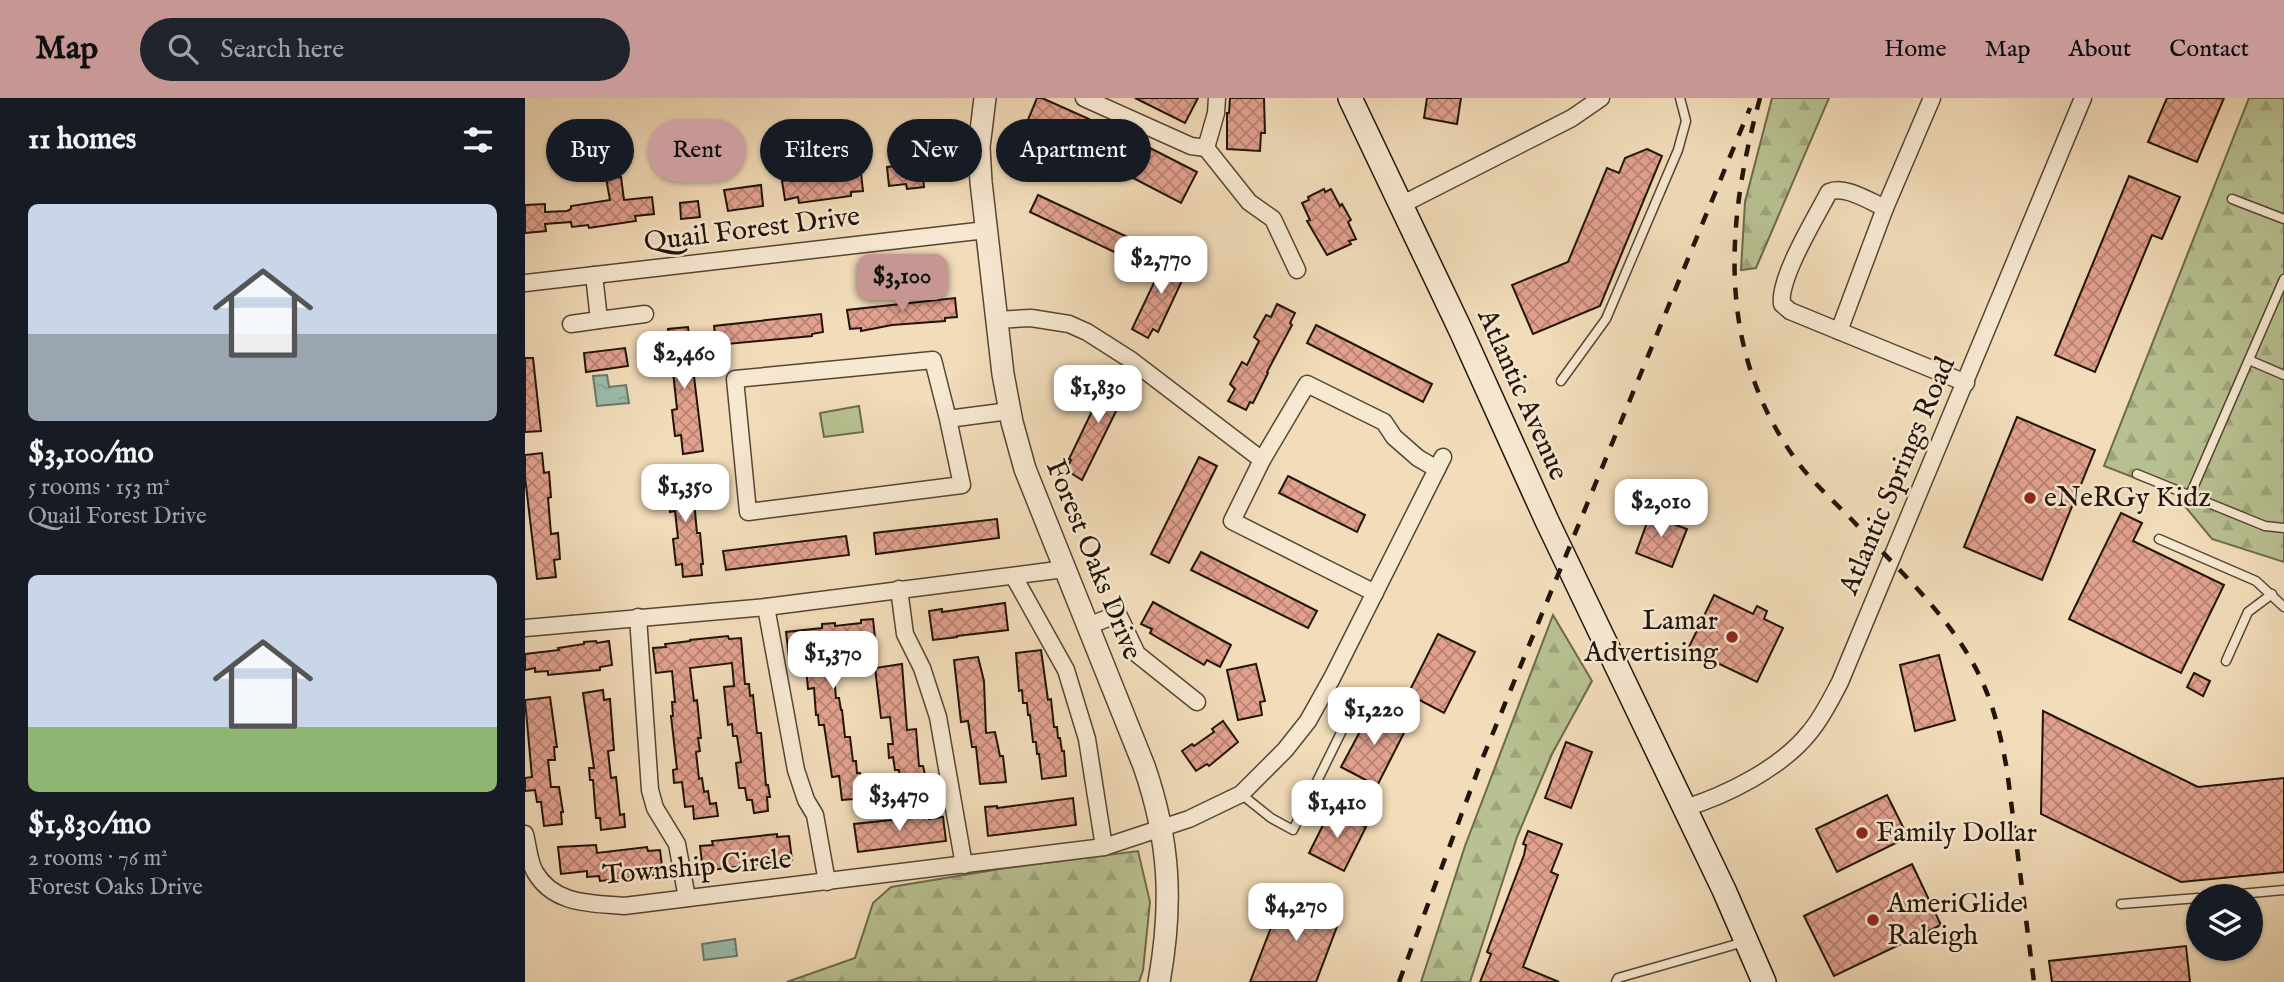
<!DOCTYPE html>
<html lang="en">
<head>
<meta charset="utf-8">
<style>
  :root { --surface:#171b24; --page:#20242c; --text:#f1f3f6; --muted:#9ea1a6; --accent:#c59692 }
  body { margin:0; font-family:"IM FELL English",serif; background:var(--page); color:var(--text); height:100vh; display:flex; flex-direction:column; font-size:26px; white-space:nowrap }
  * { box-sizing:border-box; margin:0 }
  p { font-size:23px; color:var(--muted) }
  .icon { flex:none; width:38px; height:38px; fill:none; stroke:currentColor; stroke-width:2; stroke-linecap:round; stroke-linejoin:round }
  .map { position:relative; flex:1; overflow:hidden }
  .sheet { display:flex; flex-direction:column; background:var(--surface); width:525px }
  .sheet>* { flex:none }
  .banner { position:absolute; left:21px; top:21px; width:665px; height:63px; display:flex; gap:14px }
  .fabs { position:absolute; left:1661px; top:786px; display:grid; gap:14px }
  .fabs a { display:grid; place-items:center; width:77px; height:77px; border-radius:50%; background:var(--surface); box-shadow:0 2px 5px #0004; font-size:35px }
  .price { position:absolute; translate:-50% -60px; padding:0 16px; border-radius:14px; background:#fff; color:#222; font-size:23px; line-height:46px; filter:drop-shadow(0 2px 4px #0008) }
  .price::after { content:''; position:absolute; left:50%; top:42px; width:21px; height:16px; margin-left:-10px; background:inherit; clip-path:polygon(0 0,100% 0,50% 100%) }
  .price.selected { background:var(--accent); color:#111 }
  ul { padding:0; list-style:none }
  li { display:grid; align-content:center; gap:14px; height:371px; padding:0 28px }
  li span { display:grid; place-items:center; height:217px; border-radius:10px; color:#555 }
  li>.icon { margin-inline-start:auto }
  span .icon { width:126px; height:126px; fill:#fffc; stroke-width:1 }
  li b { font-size:30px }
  h2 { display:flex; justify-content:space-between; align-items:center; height:84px; padding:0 28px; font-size:30px }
  .tag { padding:0 24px; border-radius:32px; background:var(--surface); box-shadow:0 2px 5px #0004; font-size:24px; line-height:63px }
  .tag.selected { background:var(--accent); color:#111 }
  header { display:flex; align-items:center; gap:42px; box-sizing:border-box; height:98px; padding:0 35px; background:var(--accent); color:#111 }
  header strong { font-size:33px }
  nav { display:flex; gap:38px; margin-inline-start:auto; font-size:24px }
  .search { width:490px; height:63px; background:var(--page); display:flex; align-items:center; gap:18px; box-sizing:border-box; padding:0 24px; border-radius:38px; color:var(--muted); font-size:26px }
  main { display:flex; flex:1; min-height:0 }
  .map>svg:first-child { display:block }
  .forest { fill:url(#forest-firs); stroke:#6c6a4c; stroke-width:2 }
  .garden { fill:#b8c191; stroke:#6c6a4c; stroke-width:2 }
  .water { fill:url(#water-ripples); stroke:#6b796a; stroke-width:2 }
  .building { fill:url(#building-cross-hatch); stroke:#211408; stroke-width:2 }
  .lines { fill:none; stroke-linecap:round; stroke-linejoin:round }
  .service-casing { stroke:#554634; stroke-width:11 }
  .minor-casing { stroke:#554634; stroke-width:19 }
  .tertiary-casing { stroke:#554634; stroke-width:24 }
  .secondary-casing { stroke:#211408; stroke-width:26 }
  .service { stroke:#f7e8d2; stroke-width:8 }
  .minor { stroke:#f7e8d2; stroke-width:16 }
  .tertiary { stroke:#f7e8d2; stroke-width:21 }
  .secondary { stroke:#f7e8d2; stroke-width:23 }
  .rail { stroke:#211408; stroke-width:4.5; stroke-dasharray:12 12; stroke-linecap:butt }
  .poi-dot { fill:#8f2418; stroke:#f7e8d2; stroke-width:2.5 }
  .labels { text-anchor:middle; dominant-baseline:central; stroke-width:5; stroke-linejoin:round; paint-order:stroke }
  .street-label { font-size:28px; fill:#211408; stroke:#f7e8d2 }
  .poi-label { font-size:28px; fill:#211408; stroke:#f7e8d2; text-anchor:start }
</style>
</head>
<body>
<header>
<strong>Map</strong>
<div class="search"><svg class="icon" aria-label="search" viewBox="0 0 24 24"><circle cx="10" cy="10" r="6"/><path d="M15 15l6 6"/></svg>Search here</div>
<nav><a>Home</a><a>Map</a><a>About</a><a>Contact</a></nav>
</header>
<main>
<section class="sheet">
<h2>11 homes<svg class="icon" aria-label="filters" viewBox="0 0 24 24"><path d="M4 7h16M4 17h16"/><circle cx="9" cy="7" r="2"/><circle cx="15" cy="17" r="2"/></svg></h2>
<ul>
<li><span style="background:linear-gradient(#c9d6e8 60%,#9aa5b1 0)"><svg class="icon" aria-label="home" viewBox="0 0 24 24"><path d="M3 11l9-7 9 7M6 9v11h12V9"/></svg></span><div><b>$3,100/mo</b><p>5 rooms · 153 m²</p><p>Quail Forest Drive</p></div></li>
<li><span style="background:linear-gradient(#c9d6e8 70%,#8fb573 0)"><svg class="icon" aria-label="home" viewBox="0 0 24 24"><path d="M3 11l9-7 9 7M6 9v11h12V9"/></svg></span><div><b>$1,830/mo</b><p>2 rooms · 76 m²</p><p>Forest Oaks Drive</p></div></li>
</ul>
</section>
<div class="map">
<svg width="1759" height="884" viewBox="0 0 1759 884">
  <defs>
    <pattern id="forest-firs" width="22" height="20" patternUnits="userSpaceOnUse" patternTransform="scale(1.75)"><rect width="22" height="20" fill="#b8c191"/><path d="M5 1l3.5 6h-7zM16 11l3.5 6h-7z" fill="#9ea57c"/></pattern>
    <pattern id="water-ripples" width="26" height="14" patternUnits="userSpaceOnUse" patternTransform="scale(1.75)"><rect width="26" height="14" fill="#9cbcab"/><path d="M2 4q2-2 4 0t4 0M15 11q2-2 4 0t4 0" fill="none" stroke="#86a192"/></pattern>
    <pattern id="building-cross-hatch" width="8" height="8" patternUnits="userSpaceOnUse" patternTransform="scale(1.75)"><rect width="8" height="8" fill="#e2a18e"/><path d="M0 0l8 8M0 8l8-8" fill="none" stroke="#b78272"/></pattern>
  </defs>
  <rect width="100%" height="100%" fill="#f2dcb9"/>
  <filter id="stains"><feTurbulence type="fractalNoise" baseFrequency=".00286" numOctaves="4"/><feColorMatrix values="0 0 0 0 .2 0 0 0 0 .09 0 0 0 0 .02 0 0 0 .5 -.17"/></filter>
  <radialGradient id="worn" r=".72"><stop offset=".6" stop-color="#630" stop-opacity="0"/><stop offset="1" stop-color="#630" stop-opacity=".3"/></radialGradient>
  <g class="forest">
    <path d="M1247,0H1304L1231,170L1216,172L1220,104Z"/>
    <path d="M1724,0H1759V464L1687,441L1649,395L1579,368Z"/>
    <path d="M1028,517L1067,583L1027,656L992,739L945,884H896L940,748Z"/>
    <path d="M613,753L625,804L618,872L614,884H262L330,860L348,805L366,789L481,770Z"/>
  </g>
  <path class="garden" d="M334,308L338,334L299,339L295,315Z"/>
  <g class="water">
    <path d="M82,277L84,289L101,287L104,305L72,308L68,278Z"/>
    <path d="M210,841L212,858L179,862L177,846Z"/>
  </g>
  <g class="building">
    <path d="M512,0H517L564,21L550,52L500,29Z"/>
    <path d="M610,0H673L660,25Z"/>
    <path d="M705,0H739L740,35H736L735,53L702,51V15H704Z"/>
    <path d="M902,0H936L932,26L899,20Z"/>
    <path d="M1642,0H1699L1672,64L1623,44Z"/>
    <path d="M623,49L672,74L656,105L608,80Z"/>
    <path d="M1122,51L1137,58L1075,208L1008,236L987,187L1043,164L1082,70L1094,75L1100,60Z"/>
    <path d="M396,65L399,89L382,91L381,86L364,88L362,69Z"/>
    <path d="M273,69L275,82L336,75L338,93L326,94V98L274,105L273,99L260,102L257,83L262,82L259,72Z"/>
    <path d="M1604,78L1655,99L1637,141L1627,137L1570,274L1530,257Z"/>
    <path d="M96,79L99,102L127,99L129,116L110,118L111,123L64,130L63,127L47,129L46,124L20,126L21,133L0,135V107L20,106V114L42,113L46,111V108L85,102L81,80Z"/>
    <path d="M236,87L238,108L203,113L199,92Z"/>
    <path d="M799,91L800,94L806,91L815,108L817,106L826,122L823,124L831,141L824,143L826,146L802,157L782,123L785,122L777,105L784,102L783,99Z"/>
    <path d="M513,97L611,143L602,160L505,114Z"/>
    <path d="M173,103L175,119L156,121L155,105Z"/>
    <path d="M644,153L661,162L657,169L662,172L633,234L628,231L623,240L607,231Z"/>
    <path d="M430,200L432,219L420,220V223L367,227L336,233V230L325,231L322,212Z"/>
    <path d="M752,206L770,215L765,225L767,227L742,274L743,275L728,305L725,304L721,312L703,303L710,291L705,286L717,264L722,267L734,243L729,239L741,217L746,219Z"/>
    <path d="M296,216L298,234L287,236V238L191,247L189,228Z"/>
    <path d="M791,227L907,286L898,304L782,245Z"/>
    <path d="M163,229L178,353L158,356L156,337L150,338L147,312L152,311L148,274L142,275L140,251L146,250L143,231Z"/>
    <path d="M100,250L103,268L61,274L59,255Z"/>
    <path d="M0,260H8L16,333L0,334Z"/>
    <path d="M588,274L606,283L557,382L541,372L546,362L544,361L581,284L583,285Z"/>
    <path d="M1492,319L1570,352L1517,482L1439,449Z"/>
    <path d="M17,355L19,375L24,374L26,399L23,400L26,436L33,435L35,461L29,462L31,479L12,481L0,379V357Z"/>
    <path d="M674,359L692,368L644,465L626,456Z"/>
    <path d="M166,371L172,435H175L178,466H176L177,477L158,479L157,466L151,467L148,441L153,440L150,413L145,414L142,387H147L145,374Z"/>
    <path d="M763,378L840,417L832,434L754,395Z"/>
    <path d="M1128,408L1141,413L1137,422L1162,431L1147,469L1111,455Z"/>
    <path d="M1596,415L1617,425L1608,443L1699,487L1656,575L1544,521Z"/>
    <path d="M472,421L474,440L351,456L349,435Z"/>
    <path d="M321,438L324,457L201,472L198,453Z"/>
    <path d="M676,454L792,513L783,530L666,472Z"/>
    <path d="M1189,497L1228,516L1232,508L1242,513L1239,521L1258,530L1232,584L1163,551Z"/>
    <path d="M628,504L706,547L695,569L682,562L679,567L625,535L627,531L616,526Z"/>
    <path d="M480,505L483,532L432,538V539L408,542L404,513L417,511V514Z"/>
    <path d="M348,521L351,549L307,555L311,600H314L316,612H317L320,639H325L328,663H331L332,675H335L341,700L317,702L314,678L307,679L299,627H294L293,617H291L289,590L283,591L280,558L264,559L261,534L297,530V526L310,525V528L336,525V522Z"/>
    <path d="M913,536L950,554L919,615L883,596Z"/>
    <path d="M203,538L204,541L216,540L220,586H224L225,598L228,597L232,635H236L241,687H243L245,699H242L243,713L229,715L227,702H222L220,690H214L211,665L216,664L212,638H208L207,626L203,627L199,589L209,588L207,565L165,570L169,603L172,602L176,640H173L175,653L171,654L174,681L177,680L179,694L183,693L185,706L191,705L193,718L169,721L168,708L160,709L157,684L149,685L148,672L152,671L146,618H148L147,604H150L147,573L131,575L128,550L141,549L140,546L165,543V542Z"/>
    <path d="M71,543L72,545L84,543L87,567L75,569V572L23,577V573L10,574V570L0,572V556L34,552L33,550L59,546V544Z"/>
    <path d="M516,552L523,602L526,601L529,629H532L533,640H535L537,653H539L541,678L517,681L514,656H512L511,644H508L505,617H503L502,605H498L497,592L494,593L491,555Z"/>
    <path d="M1414,557L1430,622L1390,633L1375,567Z"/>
    <path d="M453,559L459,583L461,635L470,634L475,658H478L481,684L455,686L451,649H447L443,623L436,624L429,562Z"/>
    <path d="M377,566L382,632L391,631L394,668H398L404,693L380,696L378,683L375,684L374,672H370L368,659L364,660L363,646H368L365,619L356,620L350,570Z"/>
    <path d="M731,566L740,603L735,604L737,617L713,622L702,572Z"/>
    <path d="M1669,575L1685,583L1678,598L1662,589Z"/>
    <path d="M78,592L79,602L85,601L86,614L89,652L83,653L86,680L91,679L95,717L99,716L100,729L76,732L75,720H71L68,682H65L64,670H69L58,595Z"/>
    <path d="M25,599L32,649H29L30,662H23L26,689H34L38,714H36L37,726L19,728L16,704H12L10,692L0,693V680L7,679L0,602Z"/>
    <path d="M847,611L882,629L852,688L816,669Z"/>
    <path d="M1518,613L1673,689L1759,680V774L1656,784L1516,716Z"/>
    <path d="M698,623L713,644L684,668L682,666L671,673L657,653L667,646L669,648L689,634L687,631Z"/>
    <path d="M1041,644L1067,654L1046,710L1020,700Z"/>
    <path d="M1362,697L1383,739L1312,774L1291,731Z"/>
    <path d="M548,700L551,727L463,738L460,709L472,708V710Z"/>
    <path d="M806,711L841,729L819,773L784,755Z"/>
    <path d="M404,718V721L418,719L421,743L333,754L329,726Z"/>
    <path d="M1003,733L1037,746L1026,774L1033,777L998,869L1034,884H955L966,856L962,854L999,757L1001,747L998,746Z"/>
    <path d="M252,736V739L264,738L267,762L178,773L175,748L188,747L187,743Z"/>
    <path d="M71,747L72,755L122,749L123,753L135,752L138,776L75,783L74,778L62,779V773L36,776L33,749Z"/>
    <path d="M1387,766L1416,827L1309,878L1279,818Z"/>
    <path d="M759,796L816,818L791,884H725Z"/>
    <path d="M1661,848L1665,884H1527L1524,863Z"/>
  </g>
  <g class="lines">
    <g class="service-casing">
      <g id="service">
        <path d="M1707,101L1759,121"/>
        <path d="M1724,262L1759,277"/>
        <path d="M1036,283L1081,221L1153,52L1161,23L1155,0"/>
        <path d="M1612,376L1740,428L1759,430"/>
        <path d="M1665,397L1759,181"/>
        <path d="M1634,441L1731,483L1759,509"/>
        <path d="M1701,563L1723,514L1747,496"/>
        <path d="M716,696L746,720L768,732L835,596"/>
        <path d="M1693,798L1759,792"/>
        <path d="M1596,806L1673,800"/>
        <path d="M1091,884L1093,880L1219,844"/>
      </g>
    </g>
    <g class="minor-casing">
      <g id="minor">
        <path d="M559,0L666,48L681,50L691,15L692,0"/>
        <path d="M681,50L724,104L748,121L772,172"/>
        <path d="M876,107L1047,20L1076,0"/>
        <path d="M1360,110C1344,103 1320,87 1304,94C1291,119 1253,181 1257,206L1265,213L1441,285"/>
        <path d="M69,177L74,222L120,216"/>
        <path d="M0,185L461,132"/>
        <path d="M471,222L506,220L544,226L562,234L606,262L737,362L782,286L859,324L869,339L893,360L912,371"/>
        <path d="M46,226L74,222"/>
        <path d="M1314,233L1360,110L1407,0"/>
        <path d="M423,321L437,387L223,414L210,281L408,262L423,321L484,313"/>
        <path d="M737,362L707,423L850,495"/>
        <path d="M489,479L541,572L562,641L579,749"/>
        <path d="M374,491L380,536L397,570L413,619L439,767"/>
        <path d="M241,509L271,672L281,702L290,717L302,784"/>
        <path d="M113,519L125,692L130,710L152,746L162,800"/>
        <path d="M563,528L593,516L612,556L672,604"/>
        <path d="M0,530L241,509L540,471"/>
        <path d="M1160,710C1202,697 1256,670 1284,635C1297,620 1306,601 1315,584L1558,0"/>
        <path d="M0,736C3,748 4,764 10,774C29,807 66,805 99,808L579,749L664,721L716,696L760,652L783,623L807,580L918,359"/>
      </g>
    </g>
    <g class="tertiary-casing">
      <path id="tertiary" d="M460,0L454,49L456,84L478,276L487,324L500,371L524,431L619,668C645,743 648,806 634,884"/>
    </g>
    <g class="secondary-casing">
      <path id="secondary" d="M825,0L936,233L1022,423L1199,792L1239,884"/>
    </g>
    <use href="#service" class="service"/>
    <use href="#minor" class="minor"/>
    <use href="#tertiary" class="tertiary"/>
    <use href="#secondary" class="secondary"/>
    <g class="rail">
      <path d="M1235,0C1200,127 1191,255 1274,366C1290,387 1311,405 1329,424C1376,475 1433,525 1460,590C1471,616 1477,645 1482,672L1509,884"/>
      <path d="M874,884L956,664L1225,10"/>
    </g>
  </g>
  <g class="poi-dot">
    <circle cx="1505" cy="400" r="7"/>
    <circle cx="1207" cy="539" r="7"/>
    <circle cx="1337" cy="735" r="7"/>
    <circle cx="1348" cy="822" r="7"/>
  </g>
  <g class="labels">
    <g class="street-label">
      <text transform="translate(227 132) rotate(-7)">Quail Forest Drive</text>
      <text transform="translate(997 297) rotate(66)">Atlantic Avenue</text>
      <text transform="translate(1373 378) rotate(-67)">Atlantic Springs Road</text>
      <text transform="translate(568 462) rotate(68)">Forest Oaks Drive</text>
      <text transform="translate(172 770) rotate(-5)">Township Circle</text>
    </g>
    <g class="poi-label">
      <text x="1519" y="400">eNeRGy Kidz</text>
      <text x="1193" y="523" text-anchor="end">Lamar<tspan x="1193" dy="32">Advertising</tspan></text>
      <text x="1351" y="735">Family Dollar</text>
      <text x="1362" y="806">AmeriGlide<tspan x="1362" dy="32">Raleigh</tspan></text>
    </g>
  </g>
  <rect width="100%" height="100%" filter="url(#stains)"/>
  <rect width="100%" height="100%" fill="url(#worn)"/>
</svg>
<div class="fabs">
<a><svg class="icon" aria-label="layers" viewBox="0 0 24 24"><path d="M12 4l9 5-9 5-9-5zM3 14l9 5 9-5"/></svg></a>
</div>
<b class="price" style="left:636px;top:198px">$2,770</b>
<b class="price selected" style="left:377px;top:216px">$3,100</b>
<b class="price" style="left:159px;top:293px">$2,460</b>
<b class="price" style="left:573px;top:327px">$1,830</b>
<b class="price" style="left:160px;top:426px">$1,350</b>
<b class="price" style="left:1136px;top:441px">$2,010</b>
<b class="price" style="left:308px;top:593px">$1,370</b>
<b class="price" style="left:849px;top:649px">$1,220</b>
<b class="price" style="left:374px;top:735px">$3,470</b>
<b class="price" style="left:812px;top:742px">$1,410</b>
<b class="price" style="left:771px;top:845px">$4,270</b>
<div class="banner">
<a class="tag">Buy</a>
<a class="tag selected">Rent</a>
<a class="tag">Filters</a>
<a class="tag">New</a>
<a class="tag">Apartment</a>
</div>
</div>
</main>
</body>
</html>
